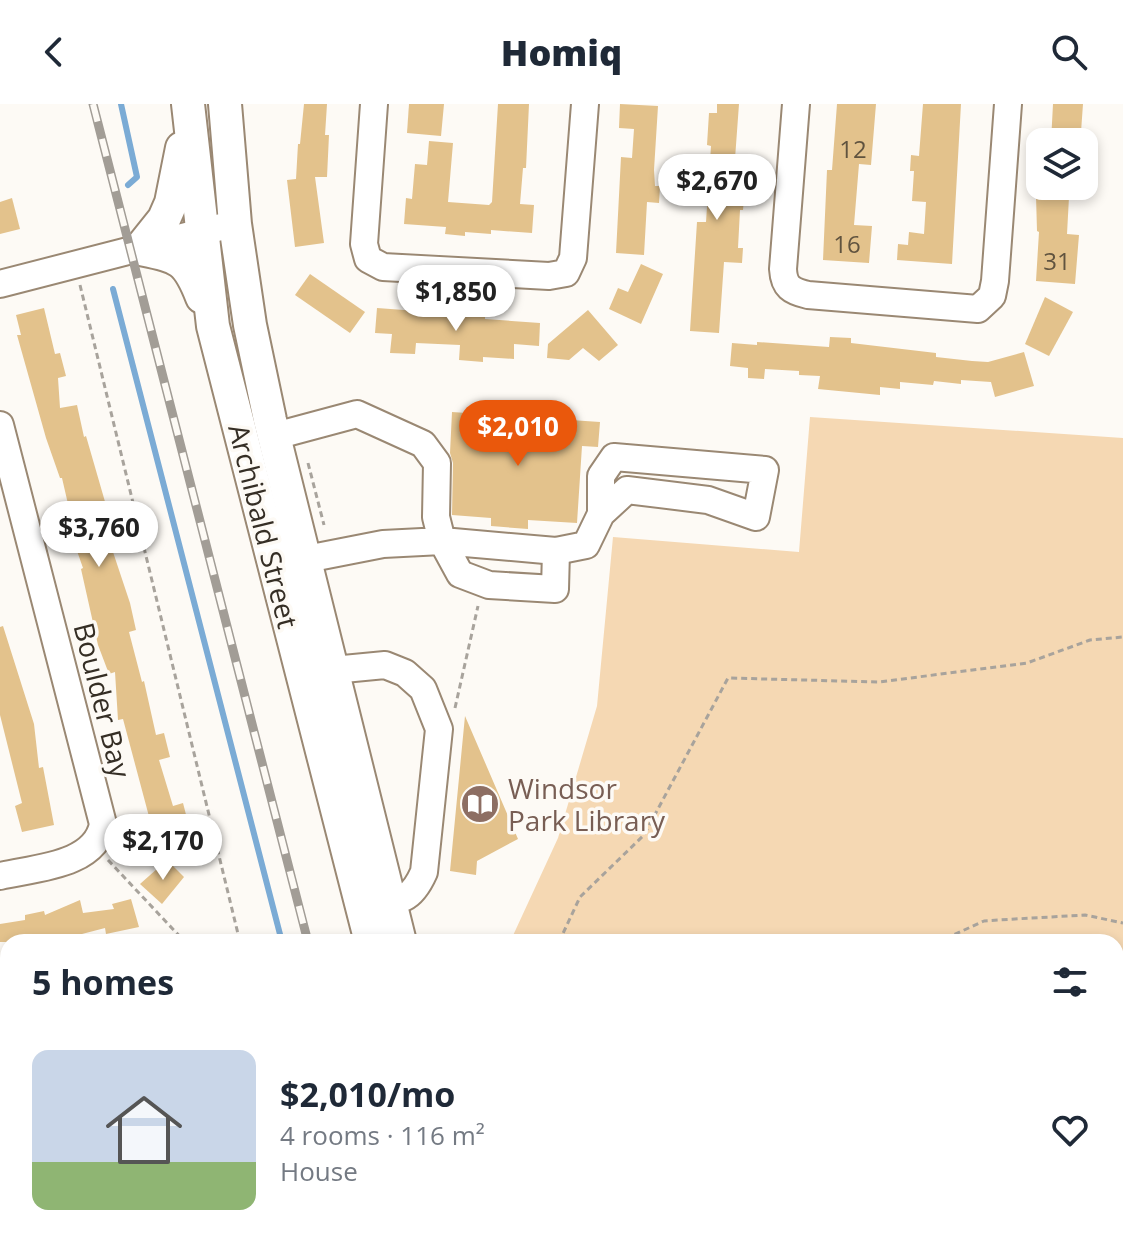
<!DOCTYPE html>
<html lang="en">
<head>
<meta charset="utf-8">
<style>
  :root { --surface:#fff; --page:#f6f6f7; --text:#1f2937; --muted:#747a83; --accent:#ea580c }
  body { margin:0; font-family:"Open Sans",sans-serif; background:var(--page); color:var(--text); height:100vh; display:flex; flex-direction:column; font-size:30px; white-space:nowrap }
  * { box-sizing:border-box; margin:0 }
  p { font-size:26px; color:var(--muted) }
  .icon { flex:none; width:44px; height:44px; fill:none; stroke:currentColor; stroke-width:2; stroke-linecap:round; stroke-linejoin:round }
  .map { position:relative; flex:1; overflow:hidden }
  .sheet { position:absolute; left:0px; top:830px; width:1124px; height:312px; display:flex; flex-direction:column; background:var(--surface); border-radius:24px 24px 0 0; box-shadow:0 4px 12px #0003 }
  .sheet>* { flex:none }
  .fabs { position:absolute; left:1026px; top:24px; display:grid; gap:16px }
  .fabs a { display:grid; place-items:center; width:72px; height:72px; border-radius:16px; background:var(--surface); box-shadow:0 4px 12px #0003; font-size:40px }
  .price { position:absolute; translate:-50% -68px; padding:0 18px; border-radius:28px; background:#fff; color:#222; font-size:26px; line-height:52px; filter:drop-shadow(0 2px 4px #0008) }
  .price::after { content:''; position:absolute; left:50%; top:48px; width:24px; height:18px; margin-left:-12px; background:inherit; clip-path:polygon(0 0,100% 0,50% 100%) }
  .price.selected { background:var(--accent); color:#fff }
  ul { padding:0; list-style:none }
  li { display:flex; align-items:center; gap:24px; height:200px; padding:0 32px }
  li span { display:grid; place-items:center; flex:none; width:224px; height:160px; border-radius:16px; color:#555 }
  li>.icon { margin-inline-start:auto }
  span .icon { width:96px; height:96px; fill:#fffc; stroke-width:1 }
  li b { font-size:34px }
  h2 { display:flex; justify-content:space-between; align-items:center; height:96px; padding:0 32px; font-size:34px }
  header { display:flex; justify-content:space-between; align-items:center; height:104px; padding:0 32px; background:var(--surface); font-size:36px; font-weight:800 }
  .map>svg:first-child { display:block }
  .green { fill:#f5d8b3 }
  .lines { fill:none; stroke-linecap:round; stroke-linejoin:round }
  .stream { stroke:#7babd5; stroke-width:6 }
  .building { fill:#e3c28c }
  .minor-casing { stroke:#9a8873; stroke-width:30 }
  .major-casing { stroke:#9a8873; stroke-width:36 }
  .path { stroke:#a8a39c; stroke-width:3; stroke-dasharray:6 4; stroke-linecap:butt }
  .minor { stroke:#fff; stroke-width:26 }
  .major { stroke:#fff; stroke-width:32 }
  .rail-casing { stroke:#a29d96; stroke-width:9 }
  .rail { stroke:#fdfaf5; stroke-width:6; stroke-dasharray:18; stroke-linecap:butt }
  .labels { text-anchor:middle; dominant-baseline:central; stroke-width:7; stroke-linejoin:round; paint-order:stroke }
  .number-label { font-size:24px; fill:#60533f }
  .street-label { font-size:28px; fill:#352e25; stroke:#fdfaf5 }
  .education-label { font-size:28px; fill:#785e54; stroke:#fdfaf5; text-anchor:start }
</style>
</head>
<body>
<header><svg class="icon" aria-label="back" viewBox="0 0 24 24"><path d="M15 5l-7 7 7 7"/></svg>Homiq<svg class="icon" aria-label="search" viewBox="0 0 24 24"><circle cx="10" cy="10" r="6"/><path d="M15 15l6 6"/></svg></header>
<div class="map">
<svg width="1123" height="1142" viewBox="0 0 1123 1142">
  <rect width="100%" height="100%" fill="#fdfaf5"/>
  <path class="green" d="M810,313L1123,334V1142H511L509,1134H1116V838H510L558,734L597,602L613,433L799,448Z"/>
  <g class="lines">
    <g class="stream">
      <path d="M121,0L137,73L128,81"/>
      <path d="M113,185L282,838"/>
      <path d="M358,1134L360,1142"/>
    </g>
  </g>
  <g class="building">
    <path d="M304,0H327L325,31H329L327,73H315L324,139L295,143L287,76L296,75L298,40H300Z"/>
    <path d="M409,0H444L441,32L407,29Z"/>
    <path d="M498,0H529L526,64H523L520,100L534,101L532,129L491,126V130L465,128V132L445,130L446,123L404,120L406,94L412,95L415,60L427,61L429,37L453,39L448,98L489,101L492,98Z"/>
    <path d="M620,0L658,2L654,66L655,82H660L659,99L647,98L644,151L616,149L621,53L632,54L634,25L619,24Z"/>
    <path d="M717,0H739L733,82L745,83L743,106H740L738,144H743L742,159L724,158L719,229L690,227L697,118H706L711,42L707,41L709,9H717Z"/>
    <path d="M837,0H876L871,61L859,60L854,121L872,122L869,159L823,156L827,66H832Z"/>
    <path d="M923,0H961L952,160L897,156L898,140L908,141L909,128L924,130L926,98L912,97L914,67H910L911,51L919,52Z"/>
    <path d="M1053,0H1083L1081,28L1066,27V38H1051Z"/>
    <path d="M1036,92L1069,93L1067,130L1079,131L1075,180L1036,177L1039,128L1037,127Z"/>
    <path d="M12,94L20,125L0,130V98Z"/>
    <path d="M641,160L663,170L641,220L609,205L618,184L628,188Z"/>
    <path d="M310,170L365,208L350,229L295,191Z"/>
    <path d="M1045,193L1073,208L1049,252L1025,240Z"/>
    <path d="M44,204L55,250L60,249L66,272L58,274L60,304L77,301L84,333L86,332L108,408H104L112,445L130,499L136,526L129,528L142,578L144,577L156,631L164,629L170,653L159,656L173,702L183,699L190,726L155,735L123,615L118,616L115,568L109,570L98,541L81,465L83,464L70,427L74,426L62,374H60L46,334L17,231H21L16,211Z"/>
    <path d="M377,204L485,212V215L540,219L539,242L514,240V255L483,253V258L459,256L460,241L416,239L415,250L390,249L392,230L375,229Z"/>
    <path d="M588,206L618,241L599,257L583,244L569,256L547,254L548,240Z"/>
    <path d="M830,233L851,234V239L936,249V253L972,257L988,258L1024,248L1034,282L995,293L991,278L961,276V280L934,277L933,281L900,278V285L880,283V291L818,285L820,272L799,271V267L765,265L764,275L748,274V264L730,262L732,239L757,241V238L829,243Z"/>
    <path d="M452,308L600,318L598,343L582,342L577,419L528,416V425L491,422V414L452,411L453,359L450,349Z"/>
    <path d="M3,522L34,620L39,664L43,663L54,721L22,728L15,702L22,699L0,611V523Z"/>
    <path d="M465,612L518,735L477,757L476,771L450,767Z"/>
    <path d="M167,756L184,773L162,800L140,780Z"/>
    <path d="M131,795L139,823L106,830L105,824L59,836V834L42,838H0V820L25,816V811L44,807L45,811L80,796L83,809L114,805L112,800Z"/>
  </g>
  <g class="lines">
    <g class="minor-casing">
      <g id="minor">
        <path d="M374,0L364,140L368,155L383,163L549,172L566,169L573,154L585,0"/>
        <path d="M796,0L783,165C784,183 791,187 808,191L978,205L992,192L995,177L1008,0"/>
        <path d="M0,180L221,123"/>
        <path d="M0,321L103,720C96,762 34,764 0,772"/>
        <path d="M275,332L357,310L423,340L437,359L436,413L442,437L460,470L489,481L555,485L556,447L442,437L383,440L286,459"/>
        <path d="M556,447L586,441L601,410V372L614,353L765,366L756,413L708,396L627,386L601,410"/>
        <path d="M333,566L385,561L405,569L423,585L439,625L424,768C412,795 401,800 372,793"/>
        <path d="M0,987L8,985"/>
        <path d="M206,1142L208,1134"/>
      </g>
    </g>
    <g class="major-casing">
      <g id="major">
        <path d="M188,0L213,222L371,838"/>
        <path d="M225,0L235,120L250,221L270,316L400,838"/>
        <path d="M182,44L171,99L164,115L140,145C179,153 187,154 202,193"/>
        <path d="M455,1134L457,1142"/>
      </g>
    </g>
    <g class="path">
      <path d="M80,181L240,838"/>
      <path d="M308,359L324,421"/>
      <path d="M455,604L478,502"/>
      <path d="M108,756L185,838"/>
      <path d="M214,838L238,832"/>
      <path d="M559,838L580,793L644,731L728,574L879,578L1027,559L1090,536L1123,533"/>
      <path d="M952,838L951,832L984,817L1015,815L1085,811L1123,819"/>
      <path d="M317,1134L319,1142"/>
      <path d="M497,1134L499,1142"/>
      <path d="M621,1134L622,1142"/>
      <path d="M1032,1134L1033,1137"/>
      <path d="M274,1142L310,1134"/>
    </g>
    <use href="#minor" class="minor"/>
    <use href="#major" class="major"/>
    <g class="rail-casing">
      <g id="rail">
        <path d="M93,0L308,838"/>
        <path d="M383,1134L385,1142"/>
      </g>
    </g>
    <use href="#rail" class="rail"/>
  </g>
  <defs>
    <g id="library-disc" transform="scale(2)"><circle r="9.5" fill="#8d6e63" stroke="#fdfaf5"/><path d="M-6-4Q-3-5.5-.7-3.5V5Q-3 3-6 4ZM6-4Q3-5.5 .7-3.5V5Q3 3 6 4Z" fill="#fff"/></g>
  </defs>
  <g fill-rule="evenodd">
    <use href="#library-disc" x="480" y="700"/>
  </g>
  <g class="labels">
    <g class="number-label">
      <text x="853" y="44">12</text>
      <text x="847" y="139">16</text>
      <text x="1057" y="156">31</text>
    </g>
    <g class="street-label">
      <text transform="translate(264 422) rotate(76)">Archibald Street</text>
      <text transform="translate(103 596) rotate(76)">Boulder Bay</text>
    </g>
    <g class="education-label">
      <text x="508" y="684">Windsor<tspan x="508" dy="32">Park Library</tspan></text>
    </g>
  </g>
</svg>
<div class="fabs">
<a><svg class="icon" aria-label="layers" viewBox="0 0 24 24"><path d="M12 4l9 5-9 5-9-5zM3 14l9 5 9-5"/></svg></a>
</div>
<b class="price" style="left:717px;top:118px">$2,670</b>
<b class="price" style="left:456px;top:229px">$1,850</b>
<b class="price selected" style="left:518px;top:364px">$2,010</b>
<b class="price" style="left:99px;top:465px">$3,760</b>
<b class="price" style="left:163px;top:778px">$2,170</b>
<section class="sheet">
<h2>5 homes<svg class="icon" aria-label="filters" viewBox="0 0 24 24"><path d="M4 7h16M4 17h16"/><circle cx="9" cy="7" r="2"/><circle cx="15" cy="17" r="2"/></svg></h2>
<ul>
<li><span style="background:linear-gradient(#c9d6e8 70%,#8fb573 0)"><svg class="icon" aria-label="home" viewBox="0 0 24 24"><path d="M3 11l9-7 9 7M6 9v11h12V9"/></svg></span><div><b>$2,010/mo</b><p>4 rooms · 116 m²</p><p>House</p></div><svg class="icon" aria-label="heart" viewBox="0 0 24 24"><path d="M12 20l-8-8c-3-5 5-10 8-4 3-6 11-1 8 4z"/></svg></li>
</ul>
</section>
</div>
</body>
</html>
